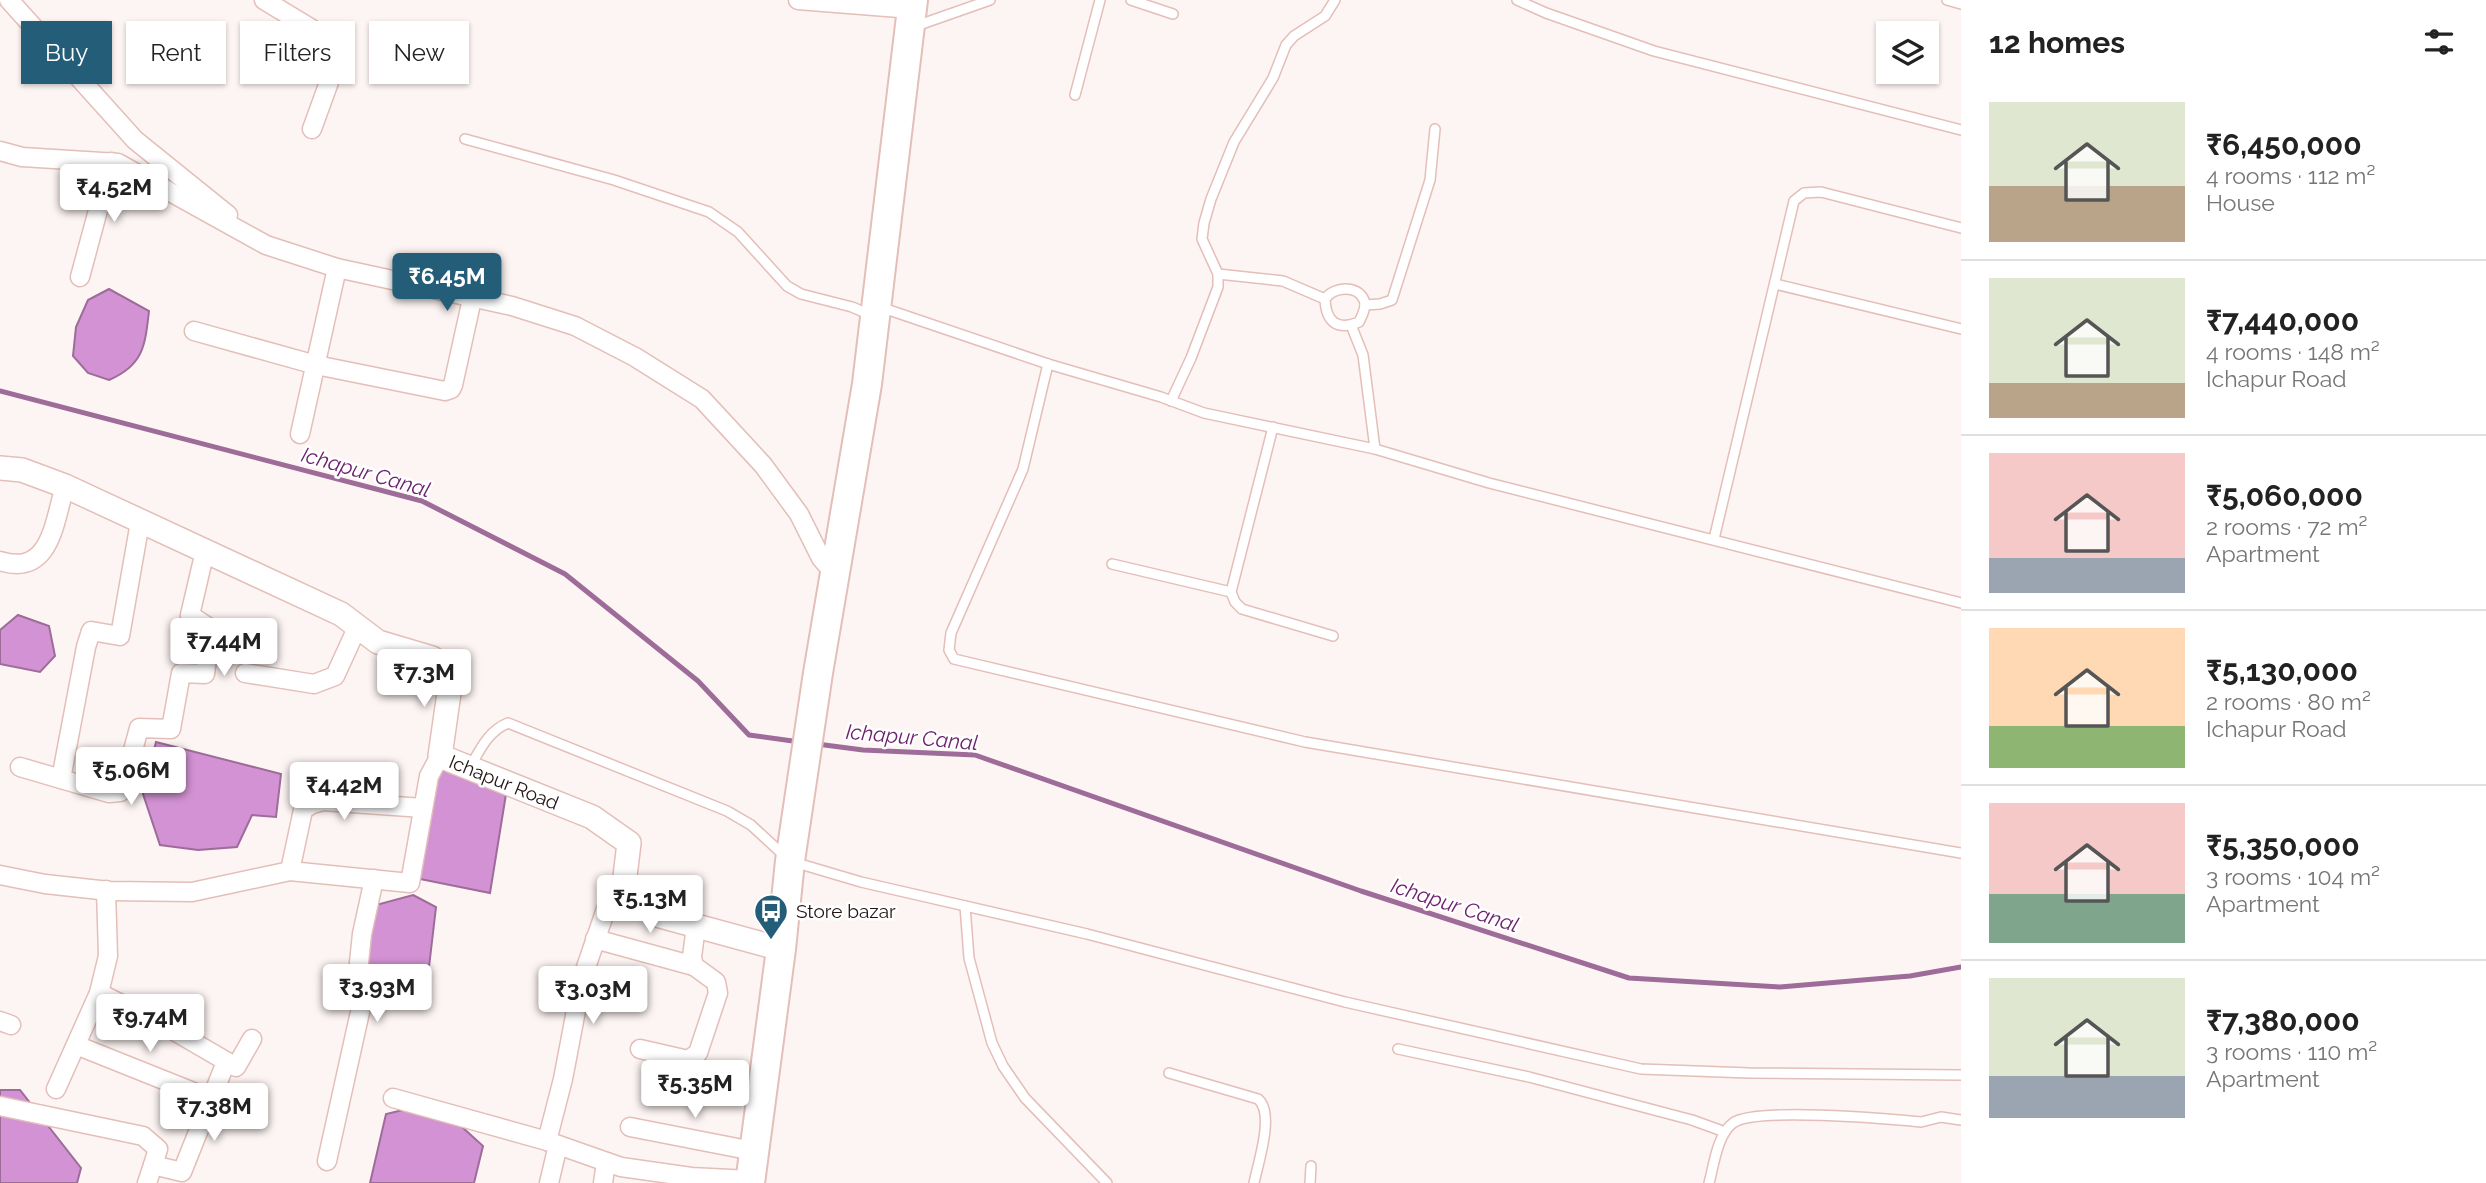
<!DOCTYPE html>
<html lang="en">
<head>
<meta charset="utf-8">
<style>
  :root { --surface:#fff; --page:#f2f2f2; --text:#222; --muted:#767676; --line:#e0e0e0; --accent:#245d77 }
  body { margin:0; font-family:Raleway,sans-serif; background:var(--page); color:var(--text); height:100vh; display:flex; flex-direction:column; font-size:26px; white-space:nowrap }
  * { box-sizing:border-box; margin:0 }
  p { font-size:23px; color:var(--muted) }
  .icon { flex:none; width:38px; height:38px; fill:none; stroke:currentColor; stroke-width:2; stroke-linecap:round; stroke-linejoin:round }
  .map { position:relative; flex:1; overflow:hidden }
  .drawer { display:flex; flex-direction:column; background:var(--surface); width:525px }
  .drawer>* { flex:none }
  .hud { position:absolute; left:21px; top:21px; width:665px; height:63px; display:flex; gap:14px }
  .buttons { position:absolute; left:1876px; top:21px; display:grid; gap:14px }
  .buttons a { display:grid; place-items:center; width:63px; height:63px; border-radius:0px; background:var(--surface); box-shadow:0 2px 5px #0004; font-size:35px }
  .price { position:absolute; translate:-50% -60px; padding:0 16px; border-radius:7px; background:#fff; color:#222; font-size:23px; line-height:46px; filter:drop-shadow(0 2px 4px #0008) }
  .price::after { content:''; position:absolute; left:50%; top:42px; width:21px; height:16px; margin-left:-10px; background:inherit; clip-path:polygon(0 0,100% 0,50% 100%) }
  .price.on { background:var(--accent); color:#fff }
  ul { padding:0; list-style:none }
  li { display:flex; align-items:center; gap:21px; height:175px; padding:0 28px }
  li+li { border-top:2px solid var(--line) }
  li span { display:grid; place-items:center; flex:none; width:196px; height:140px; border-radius:0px; color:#555 }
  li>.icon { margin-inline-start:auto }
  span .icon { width:84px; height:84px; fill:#fffc; stroke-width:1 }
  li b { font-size:30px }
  h2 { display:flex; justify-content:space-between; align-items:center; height:84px; padding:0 28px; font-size:30px }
  .pill { padding:0 24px; border-radius:0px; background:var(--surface); box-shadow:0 2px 5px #0004; font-size:24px; line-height:63px }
  .pill.on { background:var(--accent); color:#fff }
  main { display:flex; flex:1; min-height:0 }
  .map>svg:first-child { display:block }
  .water { fill:#d292d3; stroke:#9d6c99; stroke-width:2 }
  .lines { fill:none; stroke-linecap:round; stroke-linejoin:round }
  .stream { stroke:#9d6c99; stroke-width:5 }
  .service-casing { stroke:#e4beb8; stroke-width:12 }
  .minor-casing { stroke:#e4beb8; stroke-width:21 }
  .tertiary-casing { stroke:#e4beb8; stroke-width:26 }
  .primary-casing { stroke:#e4beb8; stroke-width:32 }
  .service { stroke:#fff; stroke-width:9 }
  .minor { stroke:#fff; stroke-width:18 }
  .tertiary { stroke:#fff; stroke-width:23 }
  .primary { stroke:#fff; stroke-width:28 }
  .labels { text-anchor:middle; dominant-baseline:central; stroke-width:5; stroke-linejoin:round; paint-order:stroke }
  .street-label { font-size:19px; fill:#211412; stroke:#fff }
  .poi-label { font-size:19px; fill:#211412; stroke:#fff; text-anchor:start }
  .water-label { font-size:21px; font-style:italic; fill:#6d2270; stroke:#fff }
</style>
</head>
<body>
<main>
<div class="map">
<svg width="1961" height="1183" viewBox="0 0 1961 1183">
  <rect width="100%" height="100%" fill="#fdf5f3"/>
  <g class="water">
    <path d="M109,289L149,311C145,345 144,365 109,380L88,373L73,356L76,327L88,300Z"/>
    <path d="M18,615L49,626L55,656L40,672L0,664V630Z"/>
    <path d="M156,742L281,774L276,817L252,815L237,847L198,850L160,845L143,794Z"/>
    <path d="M445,769L506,794L490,893L415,878L435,779Z"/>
    <path d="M413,895L436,907L429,967L412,979L373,980C356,960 368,927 376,905Z"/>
    <path d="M0,1090H20L81,1168L77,1183H0Z"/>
    <path d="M407,1109L462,1127L483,1146L474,1183H370L386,1114Z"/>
  </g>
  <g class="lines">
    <g class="stream">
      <path d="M0,391L422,501L565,574L698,681L749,735L800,742"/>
      <path d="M817,744L863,750L975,755L1361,891L1629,978L1780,987L1910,976L1961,967"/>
    </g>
    <g class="service-casing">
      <g id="service">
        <path d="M1131,0L1173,14"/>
        <path d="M1517,0L1546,13L1654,51L1961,130"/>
        <path d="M1947,0L1961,4"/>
        <path d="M916,26L990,0"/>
        <path d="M1075,95L1100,0"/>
        <path d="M465,139L614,180L709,212L738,232L787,286L801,294L852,307L873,316"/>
        <path d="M1218,274L1283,281L1325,299C1326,322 1337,331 1359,322C1362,316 1367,306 1364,300C1357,284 1333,287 1325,299"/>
        <path d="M1775,284L1961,329"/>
        <path d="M1365,305L1380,304L1392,300L1430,180L1435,129"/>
        <path d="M880,307L1048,364L1161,397L1204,413L1375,449L1489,483L1961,603"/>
        <path d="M1351,325L1363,355L1375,449"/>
        <path d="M1048,364L1023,469L951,633L949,650L954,659L1305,742L1961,853"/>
        <path d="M1171,401L1191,358L1218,287V274L1202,239L1204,223L1211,199L1234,142L1273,78L1286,45L1294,36L1325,16L1335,0"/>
        <path d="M1273,427L1231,592L1235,602L1242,609L1333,636"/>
        <path d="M1714,539L1794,201L1804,193L1821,192L1961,228"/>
        <path d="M1112,564L1231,592"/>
        <path d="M470,767C480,750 488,731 508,723L727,811L751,825L790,861L861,882L1087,934L1345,1002L1641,1069L1749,1073L1961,1075"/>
        <path d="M965,906L969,958L992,1043L1003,1066L1025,1098L1107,1183"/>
        <path d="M1398,1049L1529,1077L1692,1120L1725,1132"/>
        <path d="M1169,1073L1258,1099C1275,1113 1258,1163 1254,1183"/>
        <path d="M1310,1183L1311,1166"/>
        <path d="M1709,1183C1714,1165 1717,1135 1733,1123C1754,1107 1888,1119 1921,1122L1941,1117L1961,1120"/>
      </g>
    </g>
    <g class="minor-casing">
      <g id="minor">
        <path d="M9,0L135,140L228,215"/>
        <path d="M264,0L340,46L341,49L312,129"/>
        <path d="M798,0L912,9"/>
        <path d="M0,151L22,157L118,163L266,245L337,268L512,306L575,326L635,357L702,399L763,465L799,514L821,558L835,574"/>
        <path d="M80,277L111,162"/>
        <path d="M194,331L316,365L445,391L451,389L453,385L472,299"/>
        <path d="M300,434L337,268"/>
        <path d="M0,561C51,577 54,522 65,486"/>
        <path d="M245,673L314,684L335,676L357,628"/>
        <path d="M20,767L61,779L86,647L91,631L120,636L140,522"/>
        <path d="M61,779L109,793L120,792L124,784L139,728L171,729L181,673L205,674L211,629L190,615L205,551"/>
        <path d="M290,871L303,810L312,804L323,801L423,808"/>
        <path d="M0,875L45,884L109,891L192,892L290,871L410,883L429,776L440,756"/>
        <path d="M595,939L694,966"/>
        <path d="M99,993L164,1025L236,1067L252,1039"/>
        <path d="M0,1021L11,1025"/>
        <path d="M76,1045L211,1099"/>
        <path d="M640,1049L688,1060L698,1053L718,993L716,982L694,966L692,957L696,926"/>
        <path d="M56,1089L99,993L108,956L106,890"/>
        <path d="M393,1098L547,1141L621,1167L691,1177L750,1180"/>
        <path d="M0,1106L143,1136L158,1149L153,1165"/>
        <path d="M630,1127L753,1151"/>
        <path d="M547,1141L563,1079L582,979L607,906L614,898L623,893"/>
        <path d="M327,1161L364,994L358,972L362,934L374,879"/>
        <path d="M147,1183L153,1165L182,1172L226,1062"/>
        <path d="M549,1183L558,1145"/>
        <path d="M603,1183L606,1162"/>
      </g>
    </g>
    <g class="tertiary-casing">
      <path id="tertiary" d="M0,468L22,470L65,486L341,614L378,642L432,658L452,672L440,756L592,817L629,843L623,893L660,916L781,949"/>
    </g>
    <g class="primary-casing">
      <path id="primary" d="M750,1183L781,949L790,861L818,673L867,384L913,0"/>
    </g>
    <use href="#service" class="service"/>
    <use href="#minor" class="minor"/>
    <use href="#tertiary" class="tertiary"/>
    <use href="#primary" class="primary"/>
  </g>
  <defs>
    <g id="bus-pin" transform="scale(1.75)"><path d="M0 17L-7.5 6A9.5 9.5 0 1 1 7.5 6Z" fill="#245d77" stroke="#fff"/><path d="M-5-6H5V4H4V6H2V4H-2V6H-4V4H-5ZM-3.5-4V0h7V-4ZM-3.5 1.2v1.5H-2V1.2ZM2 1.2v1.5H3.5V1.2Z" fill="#fff"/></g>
  </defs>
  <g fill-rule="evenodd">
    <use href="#bus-pin" x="771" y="911"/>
  </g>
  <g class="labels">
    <g class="street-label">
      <text transform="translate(504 782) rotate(22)">Ichapur Road</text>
    </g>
    <g class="poi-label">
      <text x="796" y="911">Store bazar</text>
    </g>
    <g class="water-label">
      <text transform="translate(366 472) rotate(16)">Ichapur Canal</text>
      <text transform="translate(912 737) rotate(5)">Ichapur Canal</text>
      <text transform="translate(1455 905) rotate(18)">Ichapur Canal</text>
    </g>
  </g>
</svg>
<div class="buttons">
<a><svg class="icon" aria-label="layers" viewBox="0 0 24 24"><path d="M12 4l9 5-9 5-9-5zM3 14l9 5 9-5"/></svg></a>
</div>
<b class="price" style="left:114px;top:224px">₹4.52M</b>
<b class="price on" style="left:447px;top:313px">₹6.45M</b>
<b class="price" style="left:224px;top:678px">₹7.44M</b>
<b class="price" style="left:424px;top:709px">₹7.3M</b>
<b class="price" style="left:131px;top:807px">₹5.06M</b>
<b class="price" style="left:344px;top:822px">₹4.42M</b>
<b class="price" style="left:650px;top:935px">₹5.13M</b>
<b class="price" style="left:377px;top:1024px">₹3.93M</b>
<b class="price" style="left:593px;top:1026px">₹3.03M</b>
<b class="price" style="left:150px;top:1054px">₹9.74M</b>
<b class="price" style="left:695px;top:1120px">₹5.35M</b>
<b class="price" style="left:214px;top:1143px">₹7.38M</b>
<div class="hud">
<a class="pill on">Buy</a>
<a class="pill">Rent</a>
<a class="pill">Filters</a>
<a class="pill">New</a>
</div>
</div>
<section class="drawer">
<h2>12 homes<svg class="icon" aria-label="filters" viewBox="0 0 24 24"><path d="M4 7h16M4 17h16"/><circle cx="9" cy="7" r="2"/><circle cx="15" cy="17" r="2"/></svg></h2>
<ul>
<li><span style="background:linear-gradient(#dfe7d0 60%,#b9a48a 0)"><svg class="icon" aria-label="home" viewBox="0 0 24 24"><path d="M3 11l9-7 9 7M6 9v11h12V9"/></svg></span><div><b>₹6,450,000</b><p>4 rooms · 112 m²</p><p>House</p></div></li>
<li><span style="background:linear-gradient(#dfe7d0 75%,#b9a48a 0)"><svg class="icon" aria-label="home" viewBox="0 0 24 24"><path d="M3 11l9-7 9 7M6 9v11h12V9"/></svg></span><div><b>₹7,440,000</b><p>4 rooms · 148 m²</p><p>Ichapur Road</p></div></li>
<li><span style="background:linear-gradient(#f6c9c9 75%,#9aa5b1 0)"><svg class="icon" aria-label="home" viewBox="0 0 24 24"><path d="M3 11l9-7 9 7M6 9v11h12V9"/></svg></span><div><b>₹5,060,000</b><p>2 rooms · 72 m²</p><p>Apartment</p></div></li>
<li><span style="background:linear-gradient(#ffd9b3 70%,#8fb573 0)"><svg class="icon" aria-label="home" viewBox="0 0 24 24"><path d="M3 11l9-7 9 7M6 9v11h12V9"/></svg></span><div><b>₹5,130,000</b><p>2 rooms · 80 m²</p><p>Ichapur Road</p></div></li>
<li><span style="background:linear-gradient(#f6c9c9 65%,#7fa58c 0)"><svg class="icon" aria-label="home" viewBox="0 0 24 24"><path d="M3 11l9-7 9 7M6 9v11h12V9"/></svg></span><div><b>₹5,350,000</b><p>3 rooms · 104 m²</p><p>Apartment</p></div></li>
<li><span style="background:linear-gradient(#dfe7d0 70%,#9aa5b1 0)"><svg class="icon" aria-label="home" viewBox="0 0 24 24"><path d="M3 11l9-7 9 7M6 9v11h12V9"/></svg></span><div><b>₹7,380,000</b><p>3 rooms · 110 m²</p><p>Apartment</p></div></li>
</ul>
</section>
</main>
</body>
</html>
